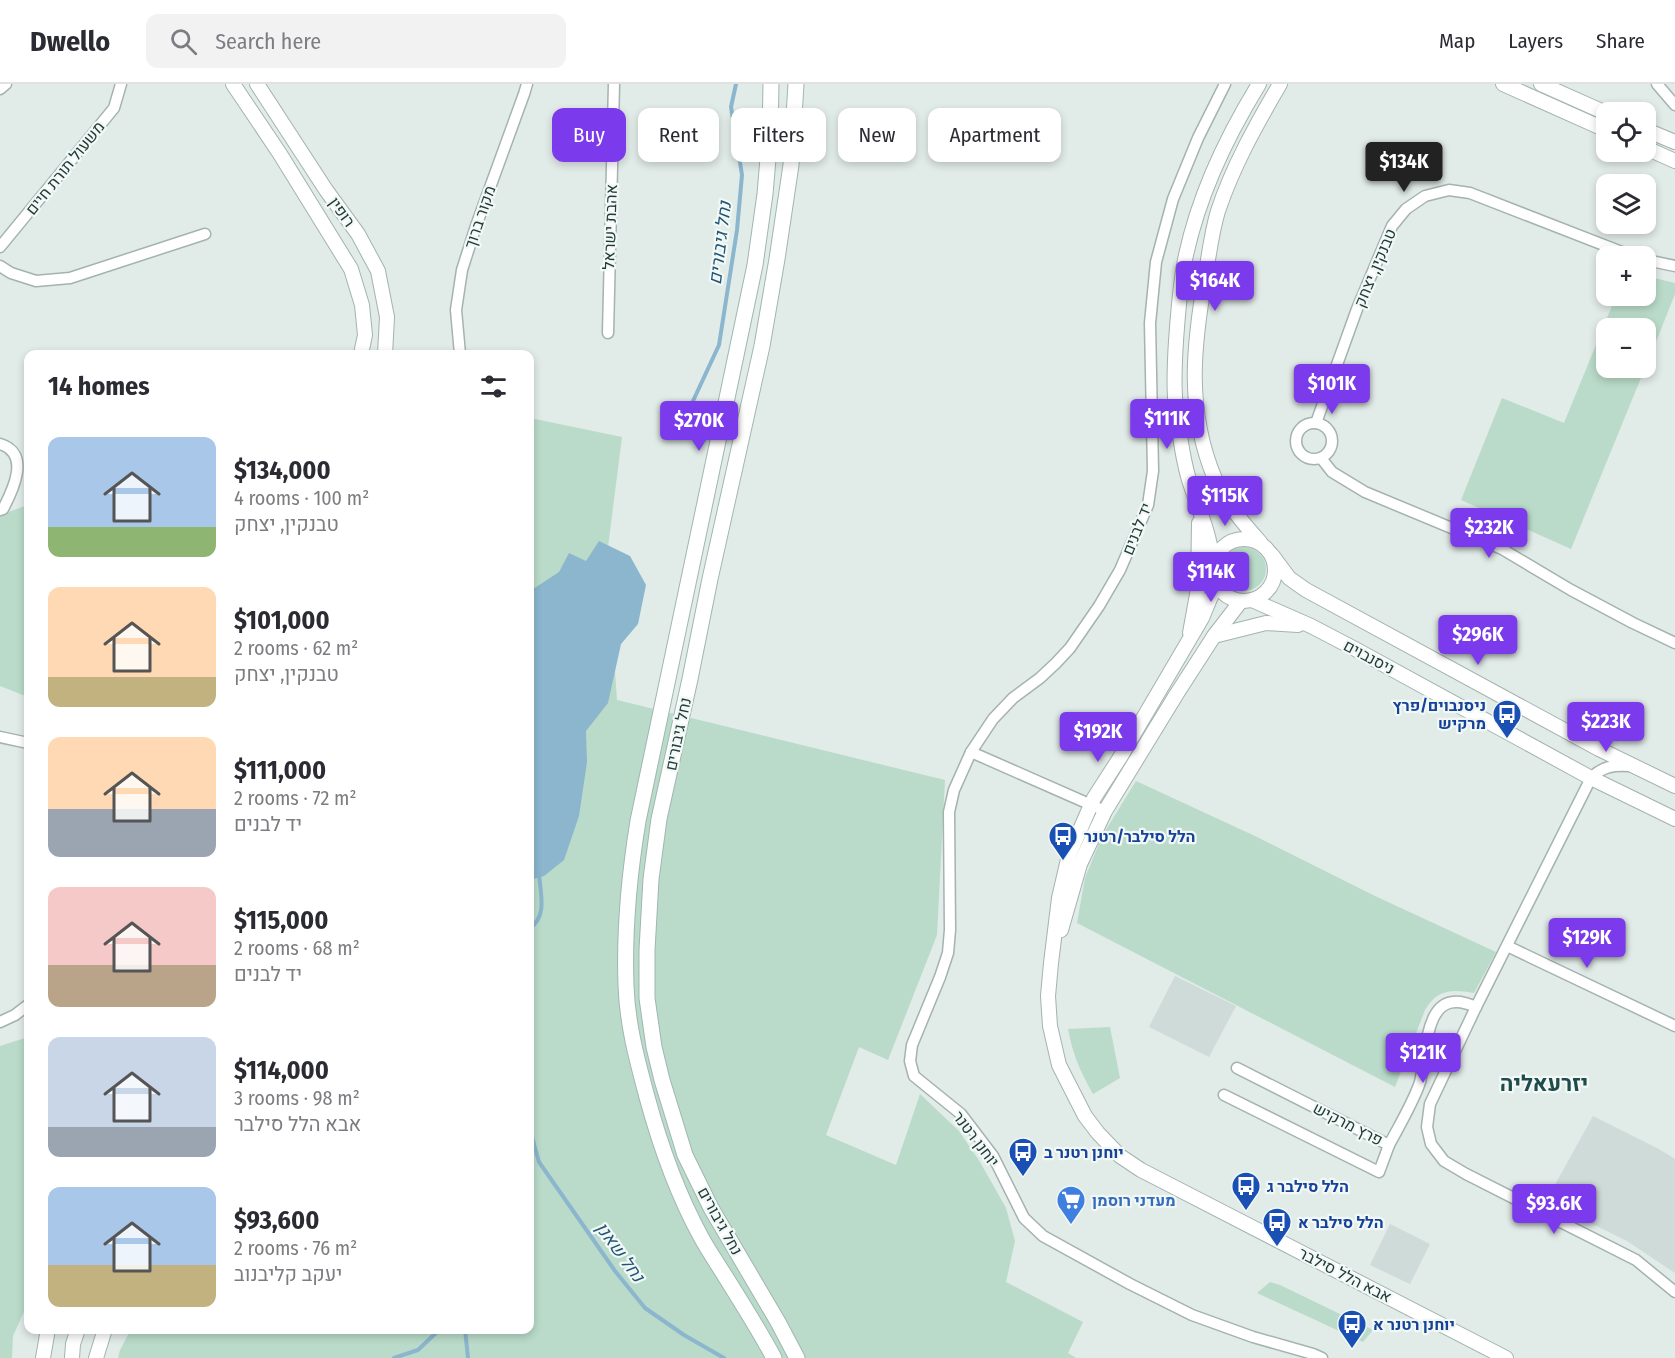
<!DOCTYPE html>
<html lang="en">
<head>
<meta charset="utf-8">
<style>
  :root { --surface:#fff; --page:#f2f2f3; --text:#2b2b33; --muted:#7c7c81; --line:#e1e1e2; --accent:#7c3aed }
  body { margin:0; font-family:"Fira Sans Condensed",Heebo,sans-serif; background:var(--page); color:var(--text); height:100vh; display:flex; flex-direction:column; font-size:22px; white-space:nowrap }
  * { box-sizing:border-box; margin:0 }
  p { font-size:20px; color:var(--muted) }
  .icon { flex:none; width:33px; height:33px; fill:none; stroke:currentColor; stroke-width:2; stroke-linecap:round; stroke-linejoin:round }
  .map { position:relative; flex:1; overflow:hidden }
  .panel { position:absolute; left:24px; top:266px; width:510px; height:984px; display:flex; flex-direction:column; background:var(--surface); border-radius:12px; box-shadow:0 3px 9px #0003 }
  .panel>* { flex:none }
  .banner { position:absolute; left:552px; top:24px; width:570px; height:54px; display:flex; gap:12px }
  .tools { position:absolute; left:1596px; top:18px; display:grid; gap:12px }
  .tools a { display:grid; place-items:center; width:60px; height:60px; border-radius:12px; background:var(--surface); box-shadow:0 3px 9px #0003; font-size:30px }
  .price { position:absolute; translate:-50% -51px; padding:0 14px; border-radius:6px; background:var(--accent); color:#fff; font-size:20px; line-height:39px; filter:drop-shadow(0 2px 3px #0008) }
  .price::after { content:''; position:absolute; left:50%; top:36px; width:18px; height:14px; margin-left:-9px; background:inherit; clip-path:polygon(0 0,100% 0,50% 100%) }
  .price.active { background:#222; color:#fff }
  ul { padding:0; list-style:none }
  li { display:flex; align-items:center; gap:18px; height:150px; padding:0 24px }
  li span { display:grid; place-items:center; flex:none; width:168px; height:120px; border-radius:12px; color:#555 }
  li>.icon { margin-inline-start:auto }
  span .icon { width:72px; height:72px; fill:#fffc; stroke-width:1 }
  li b { font-size:26px }
  h2 { display:flex; justify-content:space-between; align-items:center; height:72px; padding:0 24px; font-size:26px }
  .pill { padding:0 21px; border-radius:12px; background:var(--surface); box-shadow:0 3px 9px #0003; font-size:21px; line-height:54px }
  .pill.active { background:var(--accent); color:#fff }
  header { display:flex; align-items:center; gap:36px; box-sizing:border-box; height:84px; padding:0 30px; background:var(--surface); border-bottom:2px solid var(--line) }
  header strong { font-size:28px }
  nav { display:flex; gap:33px; margin-inline-start:auto; font-size:21px }
  .search { width:420px; height:54px; background:var(--page); display:flex; align-items:center; gap:15px; box-sizing:border-box; padding:0 21px; border-radius:12px; color:var(--muted); font-size:22px }
  .map>svg:first-child { display:block }
  .built { fill:#cfdbd8 }
  .green { fill:#badbca }
  .water { fill:#8bb6ce }
  .lines { fill:none; stroke-linecap:round; stroke-linejoin:round }
  .stream { stroke:#8bb6ce; stroke-width:4 }
  .minor-casing { stroke:#a4b3b0; stroke-width:13 }
  .tertiary-casing { stroke:#a4b3b0; stroke-width:16 }
  .secondary-casing { stroke:#a0b6b2; stroke-width:17 }
  .minor { stroke:#fff; stroke-width:10 }
  .tertiary { stroke:#fff; stroke-width:14 }
  .secondary { stroke:#fff; stroke-width:15 }
  .labels { text-anchor:middle; dominant-baseline:central; stroke-width:4.5; stroke-linejoin:round; paint-order:stroke }
  .street-label { font-size:16px; fill:#223b39; stroke:#f1f8f6 }
  .transit-label { font-size:16px; font-weight:bold; fill:#164399; stroke:#f1f8f6; text-anchor:start }
  .shop-label { font-size:16px; font-weight:bold; fill:#366cbe; stroke:#f1f8f6; text-anchor:start }
  .water-label { font-size:18px; font-style:italic; fill:#1f5474; stroke:#f1f8f6 }
  .district-label { font-size:22px; font-weight:bold; fill:#1f4c4a; stroke:#f1f8f6 }
</style>
</head>
<body>
<header>
<strong>Dwello</strong>
<div class="search"><svg class="icon" aria-label="search" viewBox="0 0 24 24"><circle cx="10" cy="10" r="6"/><path d="M15 15l6 6"/></svg>Search here</div>
<nav><a>Map</a><a>Layers</a><a>Share</a></nav>
</header>
<div class="map">
<svg width="1675" height="1274" viewBox="0 0 1675 1274">
  <rect width="100%" height="100%" fill="#e1ebe8"/>
  <g class="built">
    <path d="M1175,892L1236,922L1209,973L1149,943Z"/>
    <path d="M1593,1032L1659,1065L1675,1075V1189L1627,1157L1546,1117Z"/>
    <path d="M1390,1140L1430,1160L1410,1200L1370,1181Z"/>
  </g>
  <g class="green">
    <path d="M1646,192L1675,199V210L1646,283V244H1606V284H1645L1571,465L1461,416L1502,314L1564,339L1616,212H1646Z"/>
    <path d="M530,334L622,353L607,471L617,616L945,696L937,851L888,976L859,963L826,1051L896,1081L920,1010L959,1047L980,1078L1006,1124L1015,1157L1006,1198L1083,1238L1068,1269L1076,1274H118L120,1266L131,1245H530Z"/>
    <path d="M28,421V613L0,602V431Z"/>
    <circle cx="1244" cy="485" r="22"/>
    <path d="M1136,697L1255,752L1375,812L1496,868L1474,909C1452,905 1437,905 1425,926L1395,1003L1077,839L1085,794L1102,752Z"/>
    <path d="M1110,943L1120,994L1093,1010C1080,987 1073,971 1068,945Z"/>
    <path d="M28,953V1219L13,1252L12,1274H0V962Z"/>
    <path d="M1270,1198L1280,1201L1373,1246L1363,1258L1257,1209Z"/>
  </g>
  <path class="water" d="M599,457L630,472L646,501L638,540L621,560L608,619L586,647L587,678L579,732L564,776L544,792L530,796V507L559,488L569,469L586,477Z"/>
  <g class="lines">
    <g class="stream">
      <path d="M693,317L719,261L737,146L742,91L731,23L736,0"/>
      <path d="M530,844C548,832 540,808 539,789"/>
      <path d="M530,971L531,977L530,989"/>
      <path d="M530,1046L539,1078L615,1187L645,1224L684,1251L724,1274"/>
      <path d="M465,1245L468,1274"/>
      <path d="M394,1274L418,1266L440,1245"/>
    </g>
    <g class="minor-casing">
      <g id="minor">
        <path d="M1225,0L1198,54L1173,115L1156,178L1150,239L1153,387L1148,421L1120,486L1099,522L1070,564L1056,579L1040,594L1013,614L993,635L971,668L954,706L949,728L950,846L948,869L940,893L912,961L910,977L914,992L961,1030L993,1072L1024,1134L1043,1152L1130,1200L1192,1231L1253,1253L1313,1270L1322,1274"/>
        <path d="M1657,0L1675,21"/>
        <path d="M0,5L6,0"/>
        <path d="M0,163L114,24L121,0"/>
        <path d="M1646,176L1675,182"/>
        <path d="M0,182L11,189L36,197L70,194L205,150"/>
        <path d="M608,249L614,0"/>
        <path d="M460,270L456,226L462,186L476,142L524,10L527,0"/>
        <path d="M1316,339L1357,225L1392,142L1406,125L1425,112L1449,106L1470,109L1632,172"/>
        <circle cx="1314" cy="357" r="18"/>
        <path d="M0,360C31,369 13,406 3,425L0,426"/>
        <path d="M1321,374L1332,388L1365,408L1502,465L1571,506L1633,539L1675,559"/>
        <path d="M0,653L28,659"/>
        <path d="M971,668L1105,727"/>
        <path d="M1507,862L1675,942"/>
        <path d="M1476,923L1430,1020L1427,1043L1431,1060L1444,1077L1466,1090L1636,1176L1675,1208"/>
        <path d="M0,938L15,931L28,921"/>
        <path d="M1237,984L1389,1061C1399,1042 1414,1017 1420,998C1428,966 1423,899 1476,923L1591,694C1603,682 1614,681 1630,682"/>
        <path d="M1224,1011L1379,1088L1389,1061"/>
      </g>
    </g>
    <g class="tertiary-casing">
      <g id="tertiary">
        <path d="M233,0L280,70L351,185L362,221L365,251L361,270"/>
        <path d="M257,0L326,106L358,150L378,187L387,233L385,270"/>
        <path d="M1503,0L1606,46"/>
        <path d="M1541,0L1606,29"/>
        <path d="M1646,46L1675,58"/>
        <path d="M1646,64L1675,77"/>
        <circle cx="1244" cy="486" r="31"/>
        <path d="M1260,458C1243,439 1226,419 1215,395C1186,326 1193,262 1206,189C1209,169 1212,147 1218,127C1233,82 1256,41 1280,0"/>
        <path d="M1272,471L1289,494L1306,506L1599,665L1675,702"/>
        <path d="M1213,479C1210,450 1198,423 1189,396C1185,382 1182,366 1180,352C1173,320 1174,289 1176,257C1178,229 1180,198 1186,171C1199,111 1227,52 1259,0"/>
        <path d="M1216,500L1202,534L1121,672L1094,714L1069,771L1059,814L1051,879L1048,912L1050,942L1059,981L1085,1032L1098,1049L1120,1072L1141,1086L1506,1274"/>
        <path d="M1252,516L1311,542L1355,565L1591,694L1675,735"/>
        <path d="M1190,549L1198,505L1199,439"/>
        <path d="M1214,552L1266,539L1298,541"/>
        <path d="M1061,846L1080,780L1105,727L1176,611L1214,552L1241,517"/>
        <path d="M43,1274L48,1245"/>
        <path d="M72,1274L73,1260L78,1245"/>
        <path d="M96,1274L105,1245"/>
      </g>
    </g>
    <g class="secondary-casing">
      <g id="secondary">
        <path d="M771,0L770,51L765,110L755,181L638,737C629,792 624,846 626,901C627,939 637,976 647,1013C660,1061 677,1109 701,1153C708,1166 717,1179 725,1192C742,1219 759,1246 774,1274"/>
        <path d="M796,0L791,81L777,175L762,262L710,495L690,595L659,735L651,795L647,866V914L654,963L662,996L685,1071L711,1124L778,1238L797,1274"/>
      </g>
    </g>
    <use href="#minor" class="minor"/>
    <use href="#tertiary" class="tertiary"/>
    <use href="#secondary" class="secondary"/>
  </g>
  <defs>
    <g id="bus-pin" transform="scale(1.5)"><path d="M0 17L-7.5 6A9.5 9.5 0 1 1 7.5 6Z" fill="#1a4fb4" stroke="#f1f8f6"/><path d="M-5-6H5V4H4V6H2V4H-2V6H-4V4H-5ZM-3.5-4V0h7V-4ZM-3.5 1.2v1.5H-2V1.2ZM2 1.2v1.5H3.5V1.2Z" fill="#fff"/></g>
    <g id="supermarket-pin" transform="scale(1.5)"><path d="M0 17L-7.5 6A9.5 9.5 0 1 1 7.5 6Z" fill="#3f7fe0" stroke="#f1f8f6"/><path d="M-6-5.5h2.5l.6 2H6L4.5 2H-2.5L-4.4-4H-6ZM-1.5 3.2a1.3 1.3 0 1 0 .1 0ZM3 3.2a1.3 1.3 0 1 0 .1 0Z" fill="#fff"/></g>
  </defs>
  <g fill-rule="evenodd">
    <use href="#bus-pin" x="1507" y="630"/>
    <use href="#bus-pin" x="1063" y="752"/>
    <use href="#bus-pin" x="1023" y="1068"/>
    <use href="#bus-pin" x="1246" y="1102"/>
    <use href="#supermarket-pin" x="1071" y="1116"/>
    <use href="#bus-pin" x="1277" y="1138"/>
    <use href="#bus-pin" x="1352" y="1240"/>
  </g>
  <g class="labels">
    <g class="street-label">
      <text transform="translate(65 84) rotate(-51)">משעול תורת חיים</text>
      <text transform="translate(342 128) rotate(54)">רופין</text>
      <text transform="translate(480 133) rotate(-71)">מקור ברוך</text>
      <text transform="translate(610 143) rotate(-88)">אהבת ישראל</text>
      <text transform="translate(1375 184) rotate(-67)">טבנקין, יצחק</text>
      <text transform="translate(1137 445) rotate(-68)">יד לבנים</text>
      <text transform="translate(1369 573) rotate(28)">ניסנבוים</text>
      <text transform="translate(678 650) rotate(-78)">נחל גיבורים</text>
      <text transform="translate(1348 1040) rotate(27)">פרץ מרקיש</text>
      <text transform="translate(976 1055) rotate(53)">יוחנן רטנר</text>
      <text transform="translate(720 1137) rotate(61)">נחל גיבורים</text>
      <text transform="translate(1345 1191) rotate(27)">אבא הלל סילבר</text>
    </g>
    <g class="transit-label">
      <text x="1486" y="621" text-anchor="end">ניסנבוים/פרץ<tspan x="1486" dy="18">מרקיש</tspan></text>
      <text x="1084" y="752">הלל סילבר/רטנר</text>
      <text x="1044" y="1068">יוחנן רטנר ב</text>
      <text x="1267" y="1102">הלל סילבר ג</text>
      <text x="1298" y="1138">הלל סילבר א</text>
      <text x="1373" y="1240">יוחנן רטנר א</text>
    </g>
    <g class="shop-label">
      <text x="1092" y="1116">מעדני רוסמן</text>
    </g>
    <g class="water-label">
      <text transform="translate(720 159) rotate(-83)">נחל גיבורים</text>
      <text transform="translate(620 1168) rotate(54)">נחל שאנן</text>
    </g>
    <g class="district-label">
      <text x="1544" y="999">יזרעאליה</text>
    </g>
  </g>
</svg>
<div class="tools">
<a><svg class="icon" aria-label="locate" viewBox="0 0 24 24"><circle cx="12" cy="12" r="6"/><path d="M12 2v4M12 18v4M2 12h4M18 12h4"/></svg></a>
<a><svg class="icon" aria-label="layers" viewBox="0 0 24 24"><path d="M12 4l9 5-9 5-9-5zM3 14l9 5 9-5"/></svg></a>
<a>+</a>
<a>−</a>
</div>
<b class="price active" style="left:1404px;top:109px">$134K</b>
<b class="price" style="left:1215px;top:228px">$164K</b>
<b class="price" style="left:1332px;top:331px">$101K</b>
<b class="price" style="left:1167px;top:366px">$111K</b>
<b class="price" style="left:699px;top:368px">$270K</b>
<b class="price" style="left:1225px;top:443px">$115K</b>
<b class="price" style="left:1489px;top:475px">$232K</b>
<b class="price" style="left:1211px;top:519px">$114K</b>
<b class="price" style="left:1478px;top:582px">$296K</b>
<b class="price" style="left:1606px;top:669px">$223K</b>
<b class="price" style="left:1098px;top:679px">$192K</b>
<b class="price" style="left:1587px;top:885px">$129K</b>
<b class="price" style="left:1423px;top:1000px">$121K</b>
<b class="price" style="left:1554px;top:1151px">$93.6K</b>
<div class="banner">
<a class="pill active">Buy</a>
<a class="pill">Rent</a>
<a class="pill">Filters</a>
<a class="pill">New</a>
<a class="pill">Apartment</a>
</div>
<section class="panel">
<h2>14 homes<svg class="icon" aria-label="filters" viewBox="0 0 24 24"><path d="M4 7h16M4 17h16"/><circle cx="9" cy="7" r="2"/><circle cx="15" cy="17" r="2"/></svg></h2>
<ul>
<li><span style="background:linear-gradient(#a9c7e8 75%,#8fb573 0)"><svg class="icon" aria-label="home" viewBox="0 0 24 24"><path d="M3 11l9-7 9 7M6 9v11h12V9"/></svg></span><div><b>$134,000</b><p>4 rooms · 100 m²</p><p>טבנקין, יצחק</p></div></li>
<li><span style="background:linear-gradient(#ffd9b3 75%,#c2b280 0)"><svg class="icon" aria-label="home" viewBox="0 0 24 24"><path d="M3 11l9-7 9 7M6 9v11h12V9"/></svg></span><div><b>$101,000</b><p>2 rooms · 62 m²</p><p>טבנקין, יצחק</p></div></li>
<li><span style="background:linear-gradient(#ffd9b3 60%,#9aa5b1 0)"><svg class="icon" aria-label="home" viewBox="0 0 24 24"><path d="M3 11l9-7 9 7M6 9v11h12V9"/></svg></span><div><b>$111,000</b><p>2 rooms · 72 m²</p><p>יד לבנים</p></div></li>
<li><span style="background:linear-gradient(#f6c9c9 65%,#b9a48a 0)"><svg class="icon" aria-label="home" viewBox="0 0 24 24"><path d="M3 11l9-7 9 7M6 9v11h12V9"/></svg></span><div><b>$115,000</b><p>2 rooms · 68 m²</p><p>יד לבנים</p></div></li>
<li><span style="background:linear-gradient(#c9d6e8 75%,#9aa5b1 0)"><svg class="icon" aria-label="home" viewBox="0 0 24 24"><path d="M3 11l9-7 9 7M6 9v11h12V9"/></svg></span><div><b>$114,000</b><p>3 rooms · 98 m²</p><p>אבא הלל סילבר</p></div></li>
<li><span style="background:linear-gradient(#a9c7e8 65%,#c2b280 0)"><svg class="icon" aria-label="home" viewBox="0 0 24 24"><path d="M3 11l9-7 9 7M6 9v11h12V9"/></svg></span><div><b>$93,600</b><p>2 rooms · 76 m²</p><p>יעקב קליבנוב</p></div></li>
</ul>
</section>
</div>
</body>
</html>
